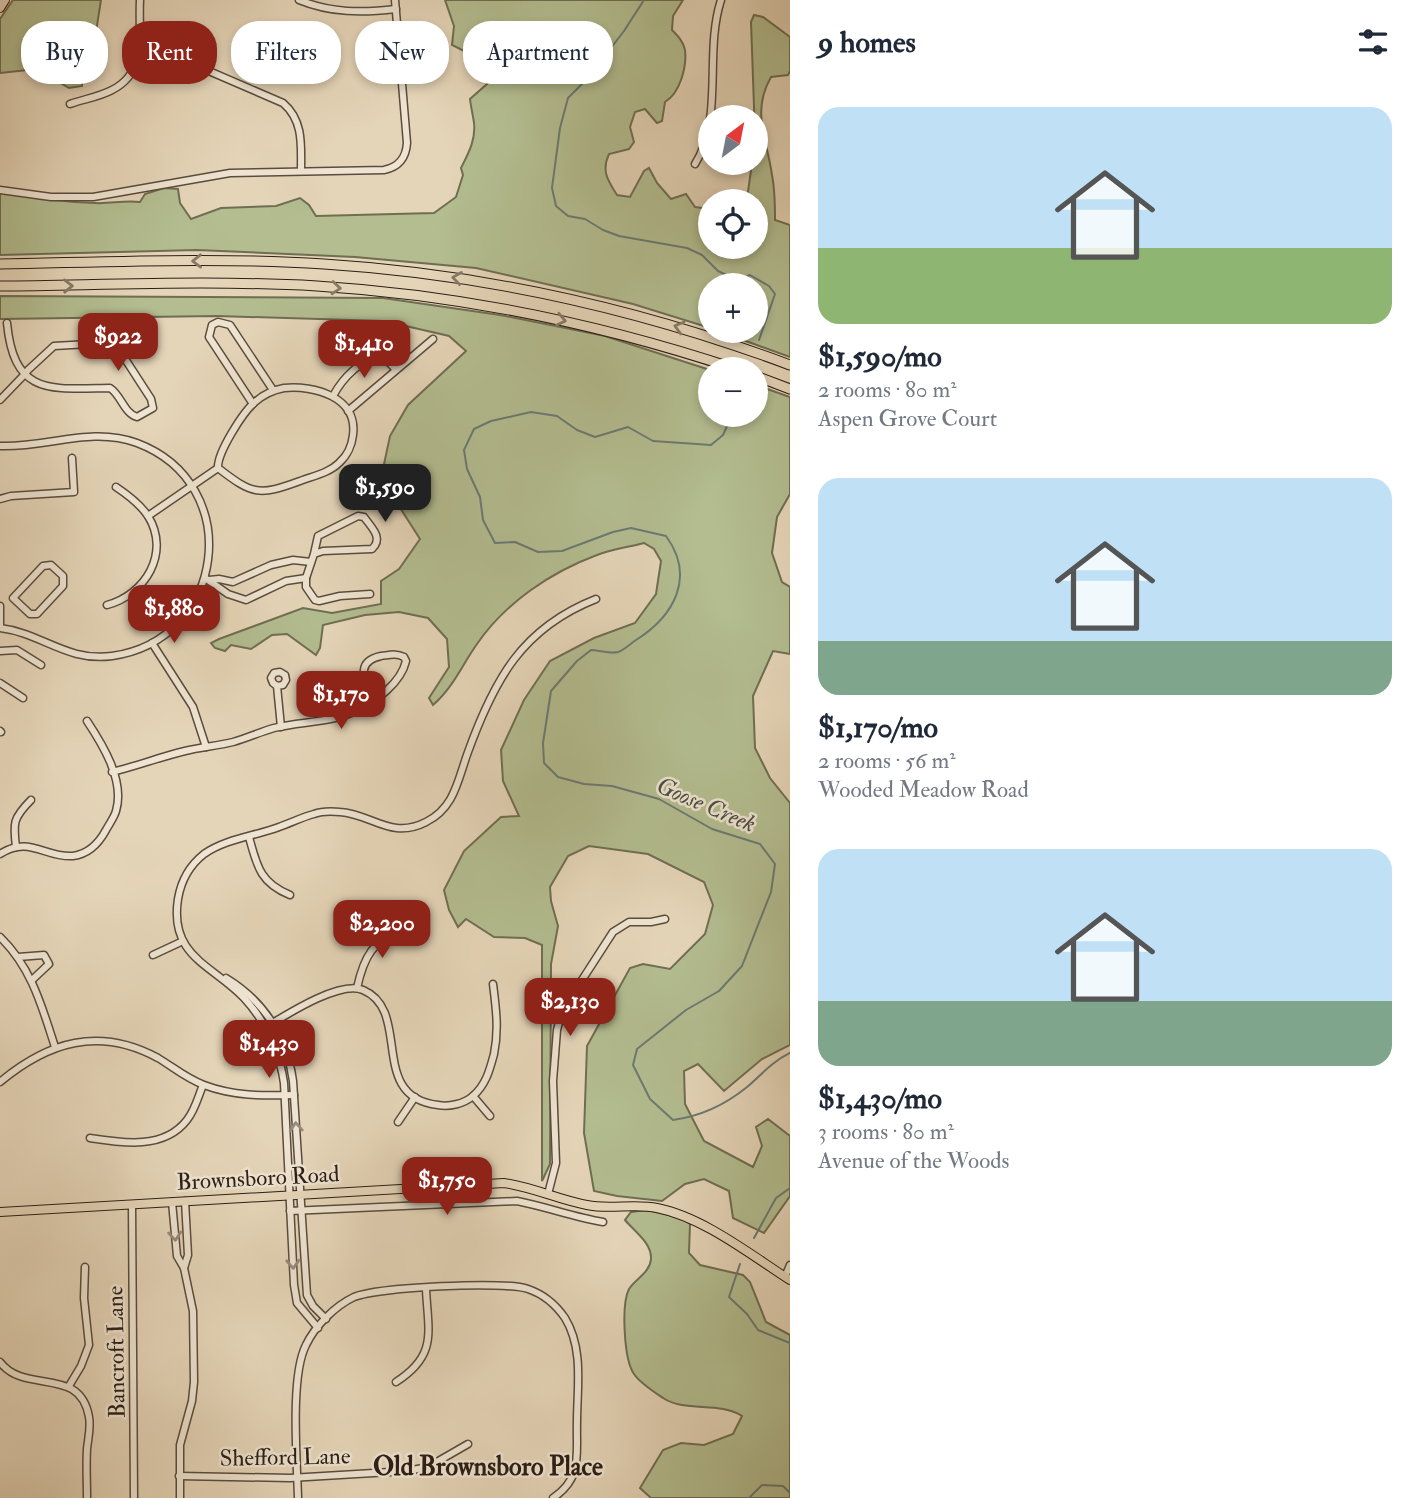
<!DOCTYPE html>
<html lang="en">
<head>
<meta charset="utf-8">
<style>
  :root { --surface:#fff; --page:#f6f6f7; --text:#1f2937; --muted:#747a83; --accent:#8f2418 }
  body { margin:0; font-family:"IM FELL Double Pica",serif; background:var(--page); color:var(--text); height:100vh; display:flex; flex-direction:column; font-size:26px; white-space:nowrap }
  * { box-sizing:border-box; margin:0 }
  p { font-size:23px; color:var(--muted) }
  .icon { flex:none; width:38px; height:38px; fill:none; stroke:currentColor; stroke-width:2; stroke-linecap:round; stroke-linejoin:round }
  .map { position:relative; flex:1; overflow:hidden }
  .side { display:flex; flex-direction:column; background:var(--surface); width:630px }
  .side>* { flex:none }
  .hud { position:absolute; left:21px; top:21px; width:663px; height:63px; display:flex; gap:14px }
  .needle { width:46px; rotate:32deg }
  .tools { position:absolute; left:698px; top:105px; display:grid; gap:14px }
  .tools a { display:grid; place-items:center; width:70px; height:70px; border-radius:50%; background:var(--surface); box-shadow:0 4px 10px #0003; font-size:35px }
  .price { position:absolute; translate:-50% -60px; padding:0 16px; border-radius:14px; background:var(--accent); color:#fff; font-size:23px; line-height:46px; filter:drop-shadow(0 2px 4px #0008) }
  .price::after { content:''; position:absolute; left:50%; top:42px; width:21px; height:16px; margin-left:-10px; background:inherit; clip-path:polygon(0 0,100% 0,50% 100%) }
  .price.active { background:#222; color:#fff }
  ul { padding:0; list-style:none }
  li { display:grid; align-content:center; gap:14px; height:371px; padding:0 28px }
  li span { display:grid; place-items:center; height:217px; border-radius:21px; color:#555 }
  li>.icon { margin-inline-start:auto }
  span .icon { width:126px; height:126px; fill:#fffc; stroke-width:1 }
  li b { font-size:30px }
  h2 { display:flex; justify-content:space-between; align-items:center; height:84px; padding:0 28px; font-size:30px }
  .tag { padding:0 24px; border-radius:28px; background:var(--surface); box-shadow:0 4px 10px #0003; font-size:24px; line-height:63px }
  .tag.active { background:var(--accent); color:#fff }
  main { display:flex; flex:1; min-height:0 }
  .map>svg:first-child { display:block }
  .green { fill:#b3bd90; stroke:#6f6e53; stroke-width:2 }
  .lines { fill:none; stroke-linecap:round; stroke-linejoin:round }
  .stream { stroke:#6b7a74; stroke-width:2 }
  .minor-casing { stroke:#5a4c3e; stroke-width:9 }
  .major-casing { stroke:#2b1e16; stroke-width:10 }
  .highway-casing { stroke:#2b1e16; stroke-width:11 }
  .minor { stroke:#eee4d1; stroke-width:6 }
  .major { stroke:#e5d5b8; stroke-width:8 }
  .highway { stroke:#e5d5b8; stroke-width:9 }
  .oneway { stroke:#887a67 }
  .oneway2 { stroke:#968b7d }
  .labels { text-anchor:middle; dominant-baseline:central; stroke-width:5; stroke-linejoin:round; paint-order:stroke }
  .street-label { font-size:23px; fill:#2b1e16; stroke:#eee4d1 }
  .water-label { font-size:24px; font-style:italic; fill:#4b4c45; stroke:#eee4d1 }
  .quarter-label { font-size:26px; font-weight:bold; fill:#2b1e16; stroke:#eee4d1 }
</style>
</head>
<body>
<main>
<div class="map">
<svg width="790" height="1498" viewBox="0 0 790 1498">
  <rect width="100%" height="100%" fill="#e5d5b8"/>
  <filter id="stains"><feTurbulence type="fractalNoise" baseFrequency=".00286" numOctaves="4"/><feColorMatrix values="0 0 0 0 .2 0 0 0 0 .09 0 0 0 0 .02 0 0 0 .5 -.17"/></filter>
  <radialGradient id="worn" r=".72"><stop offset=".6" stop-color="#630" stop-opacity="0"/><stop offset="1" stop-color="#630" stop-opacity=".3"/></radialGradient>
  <g class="green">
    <path d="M13,0H101L95,38L83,44L73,67L82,77V86L69,88L37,69L0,73V19Z"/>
    <path d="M445,0H683L673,16L672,30C678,36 683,41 685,50C687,67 680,93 665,102L662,121L657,123L645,109L635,112L630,127L634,142L629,149L609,154C601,171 608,181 617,195L630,197L644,171L649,168L657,183L671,199L686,194L695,207L710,209V247H756V201H740L748,192L752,163H756L751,22L754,15L763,17L790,37V71L788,75L771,77C751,112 767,139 772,175C775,190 775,205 775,220L790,225V357L718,331H756V285H710V328L633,304L476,268L355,257L197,250L0,255V191C31,198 63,202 95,203C110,204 124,200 140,202L145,194L164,188L178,189L180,203L191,219L221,208L276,206L300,198L309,205L316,216L434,213L456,197L463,175L461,168C468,154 476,140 474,123C473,115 471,108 470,99L487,84L485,56L464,51L452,45L454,26Z"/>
    <path d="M0,296L383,298L500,315L605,336L710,370V415H756V385L790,397V494L777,517L772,553L782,582L790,587V654L773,651L753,696L755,748L770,778L790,803V1045L762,1059L724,1091L698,1064L684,1071L685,1104L704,1141L753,1167L762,1146L756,1127L768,1119L790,1136V1196L764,1233L733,1218L729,1191L704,1179L685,1184L662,1201L617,1196L594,1191L584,1133L587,1046L630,968L643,964L670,969L705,934L713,905L704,882L648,854L589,846L568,856L550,887L551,901L558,926L551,964L550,1164L542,1181V945L525,938L494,937L466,919L458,927L449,910L444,890L464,851L501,817L519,816L503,781L501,750L524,700L550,661L594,638L635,623L656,594L661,561L654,549L644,543C629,547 612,549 597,555C551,572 505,603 477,644C462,665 453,688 433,705L429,698L449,667L447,639L428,618L399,612L365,615L323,625L320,648L316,655L287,634L272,635L251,649L231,645L225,651L215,648L211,643L219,639L303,608L332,613L381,604V581L399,569L420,539L381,478L390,436L408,405L466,351L449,336L384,321L217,316L0,319Z"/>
    <path d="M647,1210L683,1218L690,1224L689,1253L700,1265L743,1275L750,1282L766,1322L790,1335V1498H651L640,1488L663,1450L681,1443L704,1445L733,1434L742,1416C719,1401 686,1413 663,1398C654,1392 640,1383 634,1374C624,1360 621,1305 629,1289C635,1279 650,1273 651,1259C652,1243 634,1231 625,1220L631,1212Z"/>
  </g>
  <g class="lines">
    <g class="stream">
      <path d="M644,0L624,31L587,79L568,98L560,128L552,188L556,206L568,216L585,219L603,230L619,236L687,248L702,255L718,271L737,280L750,275L769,286L775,294L759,340"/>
      <path d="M732,415L723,435L711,445L653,441L628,427L595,437L577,430L557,416L531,412L491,421L474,429L464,450L467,469L480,497L483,520L495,543L515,542L538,552L562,551L613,532L631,528L666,536C696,577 674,616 636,640C630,644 624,650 618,652C611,654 598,650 591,650L577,661L551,691L543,743L544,763L558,777L584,784L612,786L659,799L712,829L760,844L775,864L771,892L742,966L719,991L686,1010L637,1049L633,1065L650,1099L673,1120C702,1116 725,1105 747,1087C761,1075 773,1061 790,1053"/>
      <path d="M754,1238L776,1198L790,1188"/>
      <path d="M740,1264L729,1297L747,1314L758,1330L790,1343"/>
      <path d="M749,1498L762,1485L783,1486L790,1493"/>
    </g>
    <g class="minor-casing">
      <g id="minor">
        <path d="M299,0C331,13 362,13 396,9"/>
        <path d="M139,52L188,62L283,103C304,121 301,146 301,171"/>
        <path d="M70,104C84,99 99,97 112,90C148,72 138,33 140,0"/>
        <path d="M695,164C724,118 704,52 721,0"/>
        <path d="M0,190L51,197H93L230,173L384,170C399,167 406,158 407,143L395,0"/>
        <path d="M284,388C314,385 358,397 353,435C352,445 347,456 339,463C329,473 313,476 300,481C259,496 253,495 218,468C217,453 243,412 255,402C264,394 273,390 284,388Z"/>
        <path d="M333,396C342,379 362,357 383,356L396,370"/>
        <path d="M0,400L25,374L28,370L54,346L89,344L118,348L151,399L153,408L137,417C124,413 121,395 110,388C50,389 14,396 7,323"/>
        <path d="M253,404L209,337L212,325L218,322L230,325L273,390"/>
        <path d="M348,411L433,339"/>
        <path d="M0,446C47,448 91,426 137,443C246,484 226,640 112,656C66,662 42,633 0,628V606"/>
        <path d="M0,499L11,496L74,492L72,458"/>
        <path d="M148,516L218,468"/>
        <path d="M51,565L63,576V586L37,614H30L13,598L43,566Z"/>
        <path d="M205,578L228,594L246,600L286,581L306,578"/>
        <path d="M306,578L314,554L323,551L372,549C384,538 371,527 364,517L358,516L318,536L314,554"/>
        <path d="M306,578V587L315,600L319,601L340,596L370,594"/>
        <path d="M209,580L219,579L233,582L271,565L293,560L311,562"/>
        <path d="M107,605C145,595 171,553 148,516C140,504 128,495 116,487"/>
        <path d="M152,643L193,707L206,747"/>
        <path d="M0,651L17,650L41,665"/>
        <path d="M0,683L23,698"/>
        <path d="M277,686L283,685L286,680L285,675L280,672L274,673L271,678L273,683L277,686L281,727"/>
        <path d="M0,731L1,732"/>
        <path d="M112,772C137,766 160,757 185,751C201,747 217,746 233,742C247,738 260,732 274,728C302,721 332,723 358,710C376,701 401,683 406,661L404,657C396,653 390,655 381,656C353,662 366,682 373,701"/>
        <path d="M249,837C257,866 260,883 290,895"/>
        <path d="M16,847C13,823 13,818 31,800"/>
        <path d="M0,854C29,835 45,858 73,856C88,854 99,843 106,830C109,824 114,818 116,811C125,781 103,745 87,721"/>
        <path d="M0,937C32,968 42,1007 55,1047"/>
        <path d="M153,955L183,941"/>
        <path d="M18,957L44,955L49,964L32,980"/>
        <path d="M226,978C264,1001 287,1037 293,1081L307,1295L313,1306L326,1319"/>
        <path d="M357,988C364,956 373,941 403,928"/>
        <path d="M266,1027C286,1015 340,980 363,990C413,1011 367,1097 438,1105C449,1107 464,1104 473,1096C486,1085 490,1069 494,1054C499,1030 496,1008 493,984"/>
        <path d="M0,1082C48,1042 99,1026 158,1058C173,1067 187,1079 204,1085C233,1096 263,1096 294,1095"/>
        <path d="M473,1096L490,1116"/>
        <path d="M398,1122L415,1097"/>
        <path d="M90,1138C122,1143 164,1150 187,1120C195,1110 198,1097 203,1085"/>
        <path d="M548,1194L556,1163L553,1081L557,1030L562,1011L613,932L629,922H651L665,919"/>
        <path d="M172,1202L177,1256L184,1268L193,1311L194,1382L192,1401L180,1445V1498"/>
        <path d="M132,1205L134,1498"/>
        <path d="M290,1211L517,1201C547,1207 574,1217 603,1222"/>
        <path d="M184,1268L188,1255L185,1201"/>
        <path d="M785,1277L790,1265"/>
        <path d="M318,1328L297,1303L294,1285L284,1083C279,1050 267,1023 244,998C213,965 169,957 178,899C181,881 190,865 204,854C225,839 255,836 279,827C291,823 302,817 314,814C322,811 331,811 340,812C372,814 391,840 426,822C455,808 458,779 468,752C494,680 522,628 596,599"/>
        <path d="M0,1362C25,1395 80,1365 89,1417C91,1428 88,1439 87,1449C86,1465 87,1482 87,1498"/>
        <path d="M396,1382C438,1355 428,1332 426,1289"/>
        <path d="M69,1386L81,1366L89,1345L84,1298L85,1267"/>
        <path d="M179,1476L290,1478L407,1471L428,1467L468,1444"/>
        <path d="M298,1498C297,1460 290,1376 306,1345C315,1326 335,1306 354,1297C378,1287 504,1281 528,1289C543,1294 556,1305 565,1318C584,1349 577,1388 577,1422C576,1455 583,1478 553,1498"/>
      </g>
    </g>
    <g class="major-casing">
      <g id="major">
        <path d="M0,8L5,0"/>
        <path d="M0,1212L504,1183C533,1187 559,1200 587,1205C610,1210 634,1203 657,1208C703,1217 751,1255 790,1280"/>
      </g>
    </g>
    <g class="highway-casing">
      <g id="highway">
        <path d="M0,264C108,262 217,257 324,264C484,274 640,309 790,365"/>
        <path d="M0,286C105,285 212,280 317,286C460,295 601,324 736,369"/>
        <path d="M756,376L790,389"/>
      </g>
    </g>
    <use href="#minor" class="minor"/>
    <use href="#major" class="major"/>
    <use href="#highway" class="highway"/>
  </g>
  <defs><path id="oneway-chevron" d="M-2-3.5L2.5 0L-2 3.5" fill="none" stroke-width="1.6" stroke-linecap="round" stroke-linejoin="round" transform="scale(1.75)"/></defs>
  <g class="oneway">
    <use href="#oneway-chevron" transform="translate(197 261) rotate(179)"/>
    <use href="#oneway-chevron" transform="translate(457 278) rotate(-172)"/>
    <use href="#oneway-chevron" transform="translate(68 286) rotate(-1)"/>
    <use href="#oneway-chevron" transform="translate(336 288) rotate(5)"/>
    <use href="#oneway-chevron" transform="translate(561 320) rotate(12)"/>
    <use href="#oneway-chevron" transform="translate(679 327) rotate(-164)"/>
  </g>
  <g class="oneway2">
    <use href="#oneway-chevron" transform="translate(296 1127) rotate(-94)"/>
    <use href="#oneway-chevron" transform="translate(175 1236) rotate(85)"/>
    <use href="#oneway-chevron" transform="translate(293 1264) rotate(87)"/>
  </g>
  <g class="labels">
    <g class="street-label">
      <text transform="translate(258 1178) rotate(-3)">Brownsboro Road</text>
      <text transform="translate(116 1352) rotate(-91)">Bancroft Lane</text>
      <text transform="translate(285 1457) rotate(-1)">Shefford Lane</text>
    </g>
    <g class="water-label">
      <text transform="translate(706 805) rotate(23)">Goose Creek</text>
    </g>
    <g class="quarter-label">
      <text x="488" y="1467">Old Brownsboro Place</text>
    </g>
  </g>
  <rect width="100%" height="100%" filter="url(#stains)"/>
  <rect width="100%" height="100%" fill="url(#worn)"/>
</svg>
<div class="tools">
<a><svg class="needle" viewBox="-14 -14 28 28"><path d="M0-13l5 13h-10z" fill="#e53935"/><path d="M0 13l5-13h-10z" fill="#747a83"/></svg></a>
<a><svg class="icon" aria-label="locate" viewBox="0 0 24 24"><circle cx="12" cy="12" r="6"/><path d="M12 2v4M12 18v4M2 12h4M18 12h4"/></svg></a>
<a>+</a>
<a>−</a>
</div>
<b class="price" style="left:118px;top:373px">$922</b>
<b class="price" style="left:364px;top:380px">$1,410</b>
<b class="price active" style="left:385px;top:524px">$1,590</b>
<b class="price" style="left:174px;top:645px">$1,880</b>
<b class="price" style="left:341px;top:731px">$1,170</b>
<b class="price" style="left:382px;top:960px">$2,200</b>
<b class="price" style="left:570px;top:1038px">$2,130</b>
<b class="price" style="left:269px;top:1080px">$1,430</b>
<b class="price" style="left:447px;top:1217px">$1,750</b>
<div class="hud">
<a class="tag">Buy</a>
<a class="tag active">Rent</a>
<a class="tag">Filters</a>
<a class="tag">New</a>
<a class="tag">Apartment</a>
</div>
</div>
<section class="side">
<h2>9 homes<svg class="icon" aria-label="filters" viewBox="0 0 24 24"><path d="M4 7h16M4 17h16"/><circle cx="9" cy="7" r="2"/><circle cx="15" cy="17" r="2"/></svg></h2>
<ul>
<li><span style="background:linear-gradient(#bfe0f5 65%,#8fb573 0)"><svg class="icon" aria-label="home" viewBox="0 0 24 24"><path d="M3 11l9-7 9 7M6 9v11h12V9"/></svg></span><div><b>$1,590/mo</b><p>2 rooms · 80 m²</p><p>Aspen Grove Court</p></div></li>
<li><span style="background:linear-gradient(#bfe0f5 75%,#7fa58c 0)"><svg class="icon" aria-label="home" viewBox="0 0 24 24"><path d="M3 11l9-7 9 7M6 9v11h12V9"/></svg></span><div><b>$1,170/mo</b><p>2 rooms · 56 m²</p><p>Wooded Meadow Road</p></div></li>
<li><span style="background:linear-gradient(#bfe0f5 70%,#7fa58c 0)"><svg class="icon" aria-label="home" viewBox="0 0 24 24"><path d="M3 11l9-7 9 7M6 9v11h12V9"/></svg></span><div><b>$1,430/mo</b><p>3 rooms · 80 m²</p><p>Avenue of the Woods</p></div></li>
</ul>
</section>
</main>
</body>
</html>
